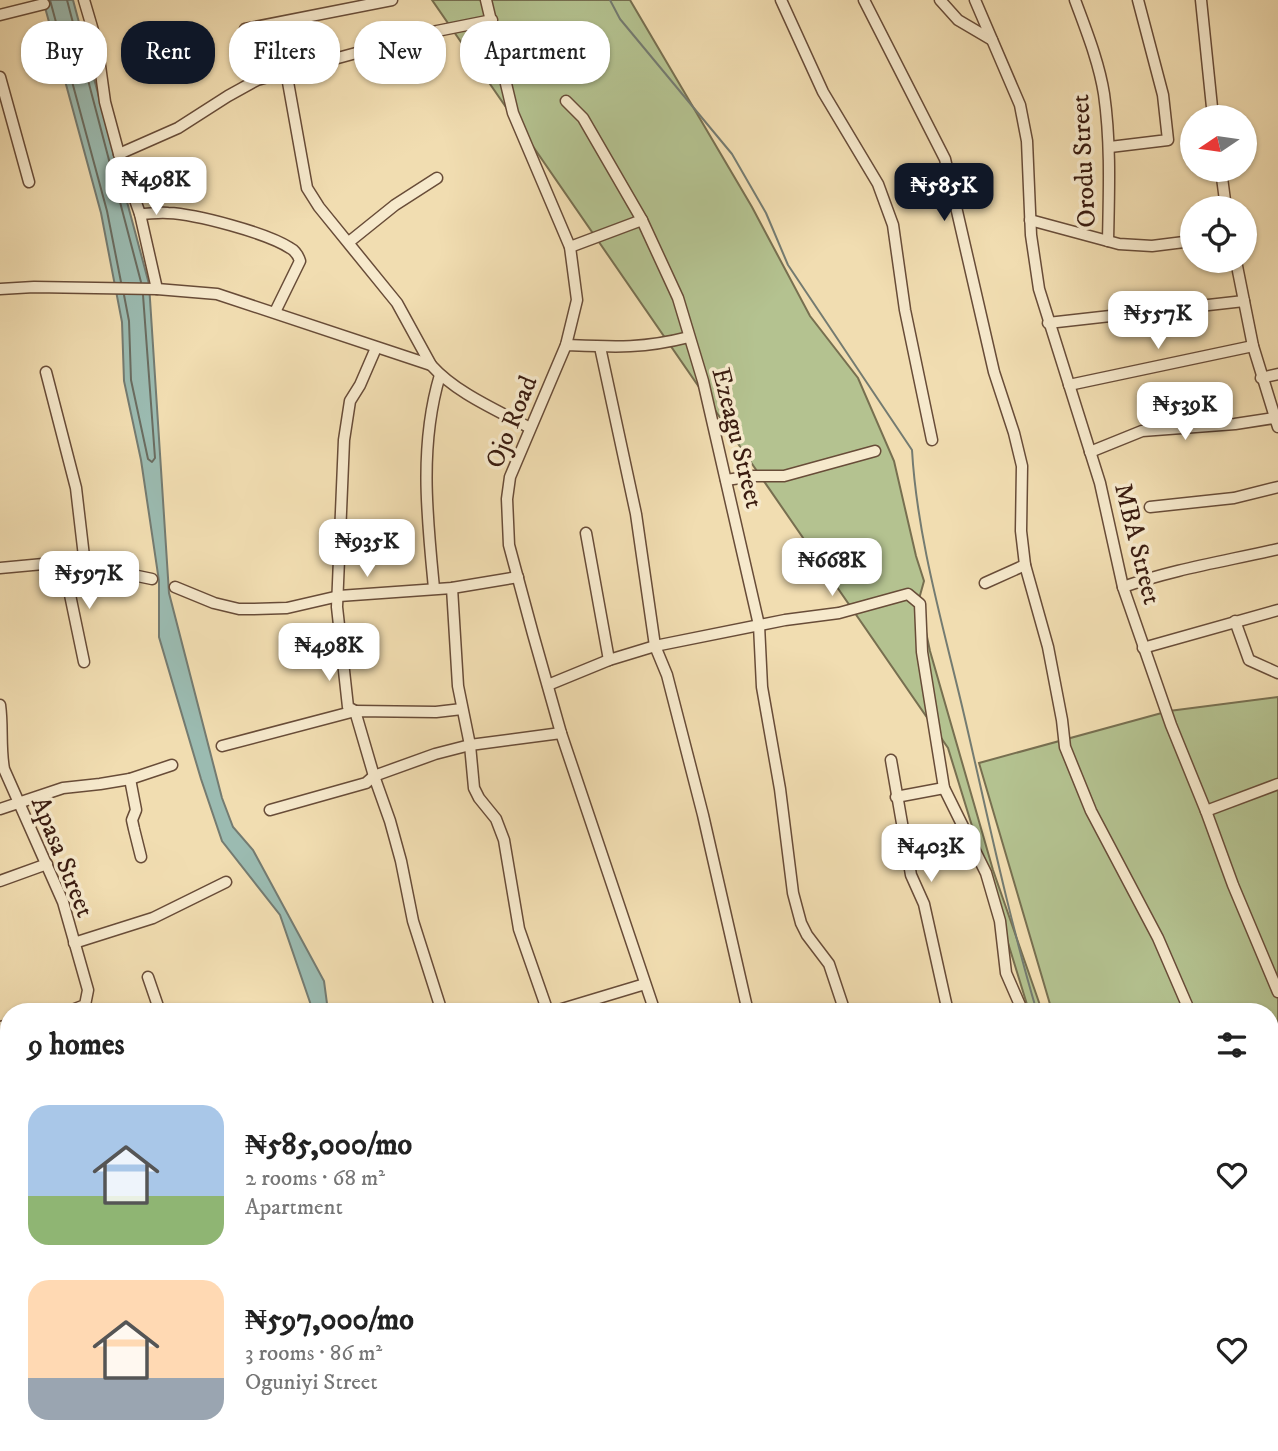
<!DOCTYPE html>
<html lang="en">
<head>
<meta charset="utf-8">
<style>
  :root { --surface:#fff; --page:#f6f6f6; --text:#222; --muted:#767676; --accent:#111827 }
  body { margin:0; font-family:"IM FELL DW Pica",serif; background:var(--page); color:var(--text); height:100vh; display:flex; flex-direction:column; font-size:26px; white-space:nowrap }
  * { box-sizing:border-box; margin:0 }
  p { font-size:23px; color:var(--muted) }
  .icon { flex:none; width:38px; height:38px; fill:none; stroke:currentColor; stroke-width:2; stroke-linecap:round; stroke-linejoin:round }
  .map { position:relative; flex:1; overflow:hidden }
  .details { position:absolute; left:0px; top:1003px; width:1279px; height:450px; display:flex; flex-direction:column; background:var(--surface); border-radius:28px 28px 0 0; box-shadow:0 2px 5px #0004 }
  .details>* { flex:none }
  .hud { position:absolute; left:21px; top:21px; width:700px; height:63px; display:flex; gap:14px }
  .needle { width:46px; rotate:257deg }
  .tools { position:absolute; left:1180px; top:105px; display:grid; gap:14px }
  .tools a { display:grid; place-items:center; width:77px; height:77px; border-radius:50%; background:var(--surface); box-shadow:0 2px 5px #0004; font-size:35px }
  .price { position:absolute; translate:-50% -60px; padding:0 16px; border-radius:14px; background:#fff; color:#222; font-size:23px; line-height:46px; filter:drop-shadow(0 2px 4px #0008) }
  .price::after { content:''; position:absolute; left:50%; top:42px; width:21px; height:16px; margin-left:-10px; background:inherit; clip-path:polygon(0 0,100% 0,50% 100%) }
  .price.current { background:var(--accent); color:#fff }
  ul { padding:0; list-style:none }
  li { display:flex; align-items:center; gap:21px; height:175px; padding:0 28px }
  li span { display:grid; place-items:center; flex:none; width:196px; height:140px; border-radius:21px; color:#555 }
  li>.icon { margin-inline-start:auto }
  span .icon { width:84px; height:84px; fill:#fffc; stroke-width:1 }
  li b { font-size:30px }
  h2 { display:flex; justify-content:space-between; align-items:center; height:84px; padding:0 28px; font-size:30px }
  .tag { padding:0 24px; border-radius:28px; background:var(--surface); box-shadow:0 2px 5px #0004; font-size:24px; line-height:63px }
  .tag.current { background:var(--accent); color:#fff }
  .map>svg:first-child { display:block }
  .green { fill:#b4c290; stroke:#776f50; stroke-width:2 }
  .water { fill:#9bbbb1; stroke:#747b71; stroke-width:2 }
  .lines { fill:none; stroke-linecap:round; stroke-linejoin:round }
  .shore { stroke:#6a6c60; stroke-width:2 }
  .stream { stroke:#747b71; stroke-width:2 }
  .minor-casing { stroke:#684c38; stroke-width:13 }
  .major-casing { stroke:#3a1c10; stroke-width:16 }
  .minor { stroke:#f6e9cc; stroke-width:10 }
  .major { stroke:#f1ddb1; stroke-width:12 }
  .labels { text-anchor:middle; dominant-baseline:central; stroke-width:7; stroke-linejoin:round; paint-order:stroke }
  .street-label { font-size:26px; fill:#3a1c10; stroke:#f6e9cc }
</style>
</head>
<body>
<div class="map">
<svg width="1278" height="1451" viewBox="0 0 1278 1451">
  <rect width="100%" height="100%" fill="#f1ddb1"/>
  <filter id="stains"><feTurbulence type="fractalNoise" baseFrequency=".00286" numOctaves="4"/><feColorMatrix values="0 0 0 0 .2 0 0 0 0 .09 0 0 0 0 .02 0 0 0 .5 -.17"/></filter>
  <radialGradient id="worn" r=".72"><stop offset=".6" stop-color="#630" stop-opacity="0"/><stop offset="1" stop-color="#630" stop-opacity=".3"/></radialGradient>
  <g class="green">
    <path d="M432,0H630L752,207L810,316L858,378L894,461L916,556L924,581L919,599L930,651L993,870L1042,1011H1029L948,748Z"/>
    <path d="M1278,697V1333L1271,1335L1270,1012L1052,1011L979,763L1169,711Z"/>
  </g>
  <path class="water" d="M43,0H73L149,284L169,593L222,798L233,827L253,850L324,981L328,1011H313L280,915L222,841L201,779L159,637V581L141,460L124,381L122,322L101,213Z"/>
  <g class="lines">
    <g class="shore">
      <path d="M50,0L107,211L121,282"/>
      <path d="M67,0L141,282"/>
      <path d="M124,295L129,321L131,380L148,459L152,462L155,458L143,295"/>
    </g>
    <g class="stream">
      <path d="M610,0L620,19L732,154L766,213L788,265L912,450C917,536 942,622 962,706C986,808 1007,911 1037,1012"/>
      <path d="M1177,1444L1180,1451"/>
    </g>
    <g class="minor-casing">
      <g id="minor">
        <path d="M84,0L97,44L105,102L119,154L140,214L157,289"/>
        <path d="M486,0L513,113L570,247L577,300L566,345L510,477L507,499L509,545L533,634L561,733L655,1012"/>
        <path d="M781,0L823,92L878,184L893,225L905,310L932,440"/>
        <path d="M864,0L945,159L994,372L1014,433L1022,466L1021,531L1025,565L1048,647L1062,720L1065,747L1091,811L1158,938L1190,1012"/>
        <path d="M940,0L958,20L992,40"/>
        <path d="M975,0L1020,105L1027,141L1031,235L1039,289L1100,483L1123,587L1171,725L1206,811L1233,885L1278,992"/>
        <path d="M1075,0C1086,30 1099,62 1104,94C1111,143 1109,192 1108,241"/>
        <path d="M1201,0L1213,117"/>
        <path d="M0,15L44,4"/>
        <path d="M295,20L304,67"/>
        <path d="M245,29L392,0"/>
        <path d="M286,71L307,188L319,207L397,303L431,365"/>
        <path d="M0,77L29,182"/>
        <path d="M566,101L583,118L642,220L678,298L703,381L759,625L762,687L780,789L793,893L801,923L807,935L829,964L845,1012"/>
        <path d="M1110,147L1168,140L1163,95L1138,0"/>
        <path d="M119,154L178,128L228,96L257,80L437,31L492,20"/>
        <path d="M1221,170L1226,208"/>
        <path d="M140,214C149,214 159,212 168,213C196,214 267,233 290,248C296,251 298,255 300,261L275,312"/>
        <path d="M1030,220L1119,244L1152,246L1192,241"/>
        <path d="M349,242L395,205L437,178"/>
        <path d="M570,247L642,220"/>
        <path d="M1236,261L1253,346L1278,427"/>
        <path d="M0,289L34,287L157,289L217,294L431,365C456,393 497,410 530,428"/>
        <path d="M1048,323L1244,301"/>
        <path d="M566,345C613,347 642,349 689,337"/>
        <path d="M600,347L636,514L655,646L667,675L703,815L748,1012"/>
        <path d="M376,348L360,385L350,401L344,440L337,607L348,707L355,711L374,776L390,821L401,861L413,921L442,1012"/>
        <path d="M46,372L76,488L85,565"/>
        <path d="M1261,378L1278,374"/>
        <path d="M1069,385L1253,346"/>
        <path d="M1090,452L1142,431L1235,424L1274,418"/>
        <path d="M726,480L754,476H784L875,451"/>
        <path d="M1150,507L1234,498L1278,487"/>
        <path d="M586,533L609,660"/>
        <path d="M64,566L84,662"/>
        <path d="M0,568L54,563L64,566L85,565L152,579"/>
        <path d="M985,583L1025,565"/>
        <path d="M175,587L214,603L239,609H254L287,608L339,596L452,588L518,577"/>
        <path d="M1123,587C1174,569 1226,561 1278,549"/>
        <path d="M434,588C427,517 419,445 440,375"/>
        <path d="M452,588L458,686L470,745L474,788L479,798L496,819L504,840L519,929L548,1012"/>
        <path d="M1235,621L1249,660L1278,673"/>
        <path d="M1143,648L1278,610"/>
        <path d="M548,685L609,660L655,646L785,620L839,613L908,594L920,604L922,652L944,788L986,873L1000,921L1006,973L1023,1012"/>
        <path d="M0,705C3,726 0,747 4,769L63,902L88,990L85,1005L67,1012"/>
        <path d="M222,746L355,711L436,712L462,709"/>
        <path d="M891,760L911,875L924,904L948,1012"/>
        <path d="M130,779L136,810L132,820L134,829L141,857"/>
        <path d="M896,797L944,788"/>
        <path d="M0,809L63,788L100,784L130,779L172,765"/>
        <path d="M270,810L366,783L374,776L435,754L470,745L561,733"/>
        <path d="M1206,811L1278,784"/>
        <path d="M0,881L47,864"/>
        <path d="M74,943L153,918L226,882"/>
        <path d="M148,977L160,1012"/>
        <path d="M552,1012L645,984"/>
        <path d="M0,1027L9,1025"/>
        <path d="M1270,1150L1278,1147"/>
        <path d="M0,1215L9,1212"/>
        <path d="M1270,1245L1278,1266"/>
        <path d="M0,1297L9,1294"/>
        <path d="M1270,1398L1278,1390"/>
        <path d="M0,1414L9,1431"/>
        <path d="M15,1444L19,1451"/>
        <path d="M652,1444L653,1451"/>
        <path d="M764,1444L765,1451"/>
        <path d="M875,1444L876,1451"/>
        <path d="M971,1444L973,1451"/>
        <path d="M1080,1444L1084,1451"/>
        <path d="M1162,1444L1164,1451"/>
        <path d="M213,1451L238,1444"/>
        <path d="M1219,1451L1225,1444"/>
      </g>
    </g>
    <g class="major-casing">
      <g id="major">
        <path d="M0,1047L9,1094"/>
        <path d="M0,1094L9,1141"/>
        <path d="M121,1444L123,1451"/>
        <path d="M132,1444L133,1451"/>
      </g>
    </g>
    <use href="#minor" class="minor"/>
    <use href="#major" class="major"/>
  </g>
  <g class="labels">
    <g class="street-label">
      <text transform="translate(1084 161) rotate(-93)">Orodu Street</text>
      <text transform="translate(512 422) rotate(-68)">Ojo Road</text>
      <text transform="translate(737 438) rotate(76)">Ezeagu Street</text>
      <text transform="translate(1137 544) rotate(76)">MBA Street</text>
      <text transform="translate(62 857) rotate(68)">Apasa Street</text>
    </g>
  </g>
  <rect width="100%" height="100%" filter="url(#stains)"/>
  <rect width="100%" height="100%" fill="url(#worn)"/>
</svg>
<div class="tools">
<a><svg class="needle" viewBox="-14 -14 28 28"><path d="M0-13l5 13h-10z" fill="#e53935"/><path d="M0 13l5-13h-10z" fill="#767676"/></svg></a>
<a><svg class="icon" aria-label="locate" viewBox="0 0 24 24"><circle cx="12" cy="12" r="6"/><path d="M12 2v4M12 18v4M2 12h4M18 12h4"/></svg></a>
</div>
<b class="price" style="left:156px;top:217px">₦498K</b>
<b class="price current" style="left:944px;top:223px">₦585K</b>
<b class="price" style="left:1158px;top:351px">₦557K</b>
<b class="price" style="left:1185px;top:442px">₦539K</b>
<b class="price" style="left:367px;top:579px">₦935K</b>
<b class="price" style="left:832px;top:598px">₦668K</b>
<b class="price" style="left:89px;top:611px">₦597K</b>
<b class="price" style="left:329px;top:683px">₦498K</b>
<b class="price" style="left:931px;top:884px">₦403K</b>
<div class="hud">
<a class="tag">Buy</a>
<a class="tag current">Rent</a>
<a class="tag">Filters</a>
<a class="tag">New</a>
<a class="tag">Apartment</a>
</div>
<section class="details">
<h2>9 homes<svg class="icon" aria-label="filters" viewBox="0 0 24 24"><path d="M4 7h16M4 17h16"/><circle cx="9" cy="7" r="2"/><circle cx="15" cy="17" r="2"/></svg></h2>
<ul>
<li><span style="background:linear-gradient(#a9c7e8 65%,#8fb573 0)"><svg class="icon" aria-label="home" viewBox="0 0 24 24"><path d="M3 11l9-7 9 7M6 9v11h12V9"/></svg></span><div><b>₦585,000/mo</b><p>2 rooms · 68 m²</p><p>Apartment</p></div><svg class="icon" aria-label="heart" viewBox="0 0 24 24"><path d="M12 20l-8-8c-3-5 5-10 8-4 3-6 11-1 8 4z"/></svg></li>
<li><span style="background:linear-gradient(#ffd9b3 70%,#9aa5b1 0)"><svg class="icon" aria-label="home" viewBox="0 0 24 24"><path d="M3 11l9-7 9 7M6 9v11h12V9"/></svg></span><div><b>₦597,000/mo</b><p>3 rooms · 86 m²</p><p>Oguniyi Street</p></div><svg class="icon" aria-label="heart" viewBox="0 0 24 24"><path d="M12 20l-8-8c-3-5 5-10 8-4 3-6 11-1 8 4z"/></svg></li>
</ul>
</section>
</div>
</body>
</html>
